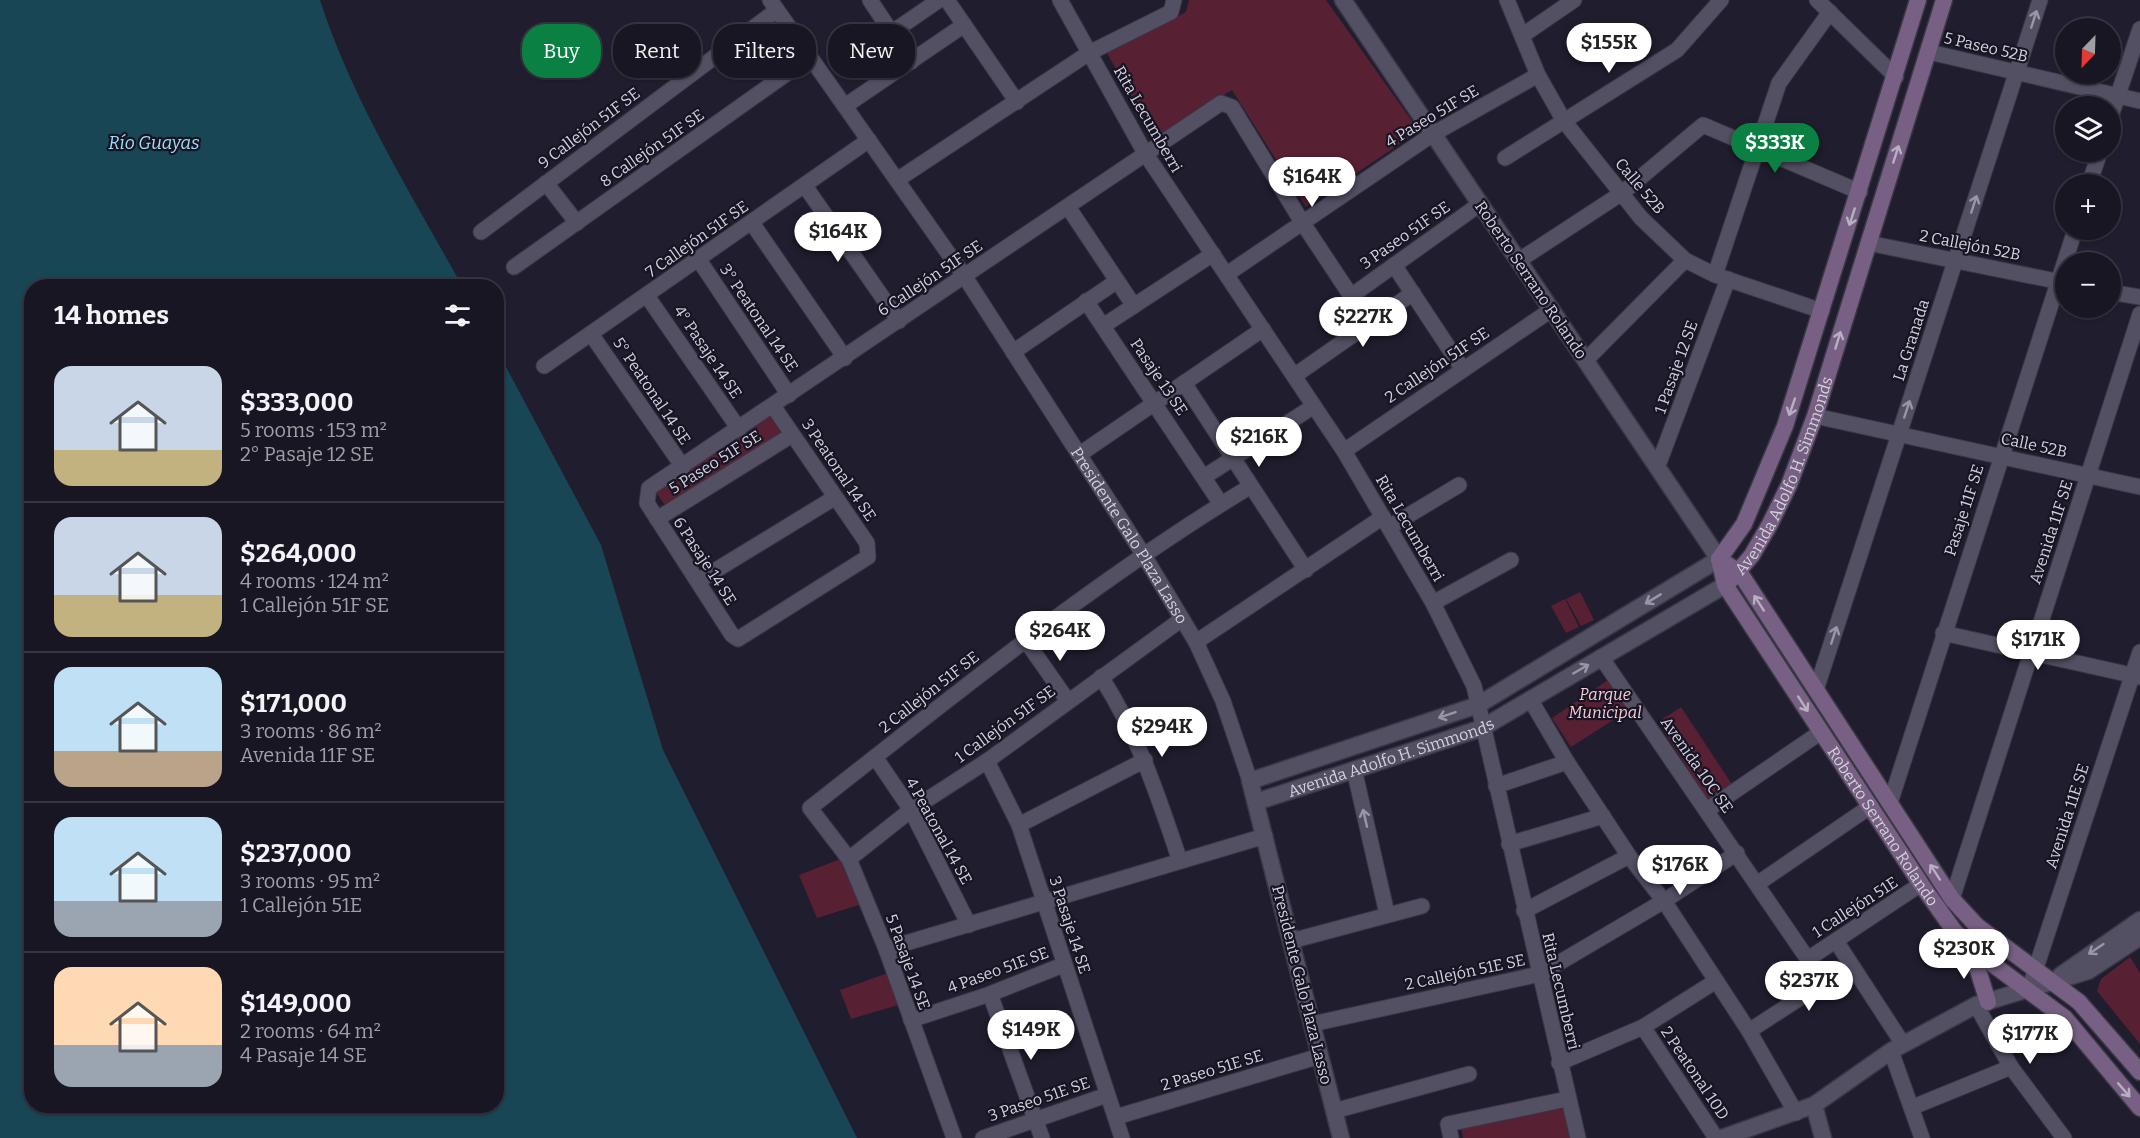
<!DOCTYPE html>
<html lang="en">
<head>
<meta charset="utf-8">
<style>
  :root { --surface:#181622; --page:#211f2a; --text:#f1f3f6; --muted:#9f9fa5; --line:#363540; --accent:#0b8043 }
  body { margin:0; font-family:Bitter,serif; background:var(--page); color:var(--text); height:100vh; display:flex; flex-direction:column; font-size:22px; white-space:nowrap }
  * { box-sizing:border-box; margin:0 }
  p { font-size:20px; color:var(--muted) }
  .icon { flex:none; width:33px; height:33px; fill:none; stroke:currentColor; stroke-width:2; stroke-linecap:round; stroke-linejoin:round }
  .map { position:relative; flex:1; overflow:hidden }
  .panel { position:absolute; left:24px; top:279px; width:480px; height:834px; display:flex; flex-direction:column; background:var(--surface); border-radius:24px; box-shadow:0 2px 4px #0004,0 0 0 2px var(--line) }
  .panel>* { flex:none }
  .banner { position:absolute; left:522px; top:24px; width:570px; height:54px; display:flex; gap:12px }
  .needle { width:39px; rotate:203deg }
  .controls { position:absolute; left:2055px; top:18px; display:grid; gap:12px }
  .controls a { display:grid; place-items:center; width:66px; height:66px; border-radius:50%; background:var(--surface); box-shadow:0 2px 4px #0004,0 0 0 2px var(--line); font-size:30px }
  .price { position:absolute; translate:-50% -51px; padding:0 14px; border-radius:21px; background:#fff; color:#222; font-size:20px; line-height:39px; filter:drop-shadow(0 2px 3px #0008) }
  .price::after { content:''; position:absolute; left:50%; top:36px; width:18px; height:14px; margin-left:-9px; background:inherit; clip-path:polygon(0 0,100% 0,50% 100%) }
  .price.on { background:var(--accent); color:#fff }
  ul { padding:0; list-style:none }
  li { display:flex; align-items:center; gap:18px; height:150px; padding:0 30px }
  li+li { border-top:2px solid var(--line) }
  li span { display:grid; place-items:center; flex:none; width:168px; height:120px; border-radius:18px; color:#555 }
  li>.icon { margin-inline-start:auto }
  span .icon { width:72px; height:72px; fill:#fffc; stroke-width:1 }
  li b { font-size:26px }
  h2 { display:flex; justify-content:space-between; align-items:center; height:72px; padding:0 30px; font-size:26px }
  .chip { padding:0 21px; border-radius:24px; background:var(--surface); box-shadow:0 2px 4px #0004,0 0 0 2px var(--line); font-size:21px; line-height:54px }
  .chip.on { background:var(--accent); color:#fff }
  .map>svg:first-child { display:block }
  .green { fill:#582033 }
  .water { fill:#184655 }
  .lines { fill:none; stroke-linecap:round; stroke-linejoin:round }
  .minor-casing { stroke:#3a3746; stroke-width:17 }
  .tertiary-casing { stroke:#3a3746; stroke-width:19 }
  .secondary-casing { stroke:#3a3746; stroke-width:19 }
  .minor { stroke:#535064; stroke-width:15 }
  .tertiary { stroke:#535064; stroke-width:16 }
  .secondary { stroke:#776083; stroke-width:16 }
  .oneway { stroke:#9997a7 }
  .oneway2 { stroke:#b7afc2 }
  .labels { text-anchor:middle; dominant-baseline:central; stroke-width:4.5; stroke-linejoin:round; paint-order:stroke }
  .street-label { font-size:16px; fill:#d3d1dd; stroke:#171424 }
  .park-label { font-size:16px; font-style:italic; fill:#f7cdd7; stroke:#171424 }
  .water-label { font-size:18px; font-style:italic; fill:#9edef7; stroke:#171424 }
</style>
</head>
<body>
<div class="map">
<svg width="2140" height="1138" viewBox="0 0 2140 1138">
  <rect width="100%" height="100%" fill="#201d2e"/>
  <g class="green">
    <path d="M1189,0H1326L1419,131L1306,207L1232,90L1155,139L1107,53L1186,12Z"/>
    <path d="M769,412L786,435L668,510L654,489Z"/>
    <path d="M1580,592L1594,620L1581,626L1566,599Z"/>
    <path d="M1565,599L1579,627L1566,633L1551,606Z"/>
    <path d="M1611,678L1632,708L1571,747L1552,718Z"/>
    <path d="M1681,707L1733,786L1708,800L1658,722Z"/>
    <path d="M843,858L862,904L817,918L799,875Z"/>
    <path d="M2130,957L2140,973V1044L2097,991L2101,979Z"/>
    <path d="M888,973L898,1005L851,1019L840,990Z"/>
    <path d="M1563,1103L1572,1138H1463L1461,1124Z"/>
  </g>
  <path class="water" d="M0,0H320C353,102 411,193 462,286H32V1106H496L497,350L601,545L663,750L857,1138H0Z"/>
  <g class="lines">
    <g class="minor-casing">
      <g id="minor">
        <path id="s1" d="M770,0L965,277L1143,554L1196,642L1223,701L1250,781"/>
        <path d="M870,0L911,62"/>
        <path d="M947,0L1017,102"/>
        <path d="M1060,0L1145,153L1344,451L1433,603L1474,686L1578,1138"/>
        <path d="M1507,0L1538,75L1564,121L1641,218L1685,260L1715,275L1822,311"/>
        <path d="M1817,0L1896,77"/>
        <path d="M891,33L939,0"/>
        <path d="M1523,35L1574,0"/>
        <path d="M1929,52L2140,101"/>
        <path d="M845,106L964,25"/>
        <path d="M2110,119L2140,29"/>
        <path d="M1505,158L1677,50L1721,0"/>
        <path d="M897,180L1089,53L1171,12L1174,0"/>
        <path d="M546,183L577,223"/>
        <path d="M2089,184L2100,152"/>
        <path d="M805,186L899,321"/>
        <path d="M1068,207L1134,306"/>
        <path d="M752,223L845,358"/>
        <path d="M481,232L777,10"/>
        <path d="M1868,243L2066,283"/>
        <path d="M699,260L789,395"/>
        <path d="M1518,261L1622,193L1703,125L1860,192"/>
        <path d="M1394,265L1462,368"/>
        <path d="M514,267L810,57"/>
        <path d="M1227,274L1433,134L1538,75"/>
        <path d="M1715,275L1779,83L1830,12"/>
        <path d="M2110,292L2140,297"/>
        <path d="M647,296L739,429"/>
        <path d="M1351,296L1480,204"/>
        <path d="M1086,301L1221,504"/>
        <path d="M1103,326L1213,254"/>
        <path d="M591,334L683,467"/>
        <path d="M1013,352L1117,281"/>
        <path d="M1585,361L1685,260"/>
        <path d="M544,366L869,140"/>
        <path d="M1294,376L1413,293"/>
        <path d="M1184,383L1306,570"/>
        <path d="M773,406L867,543L868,557L738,639L732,635L647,503L649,488L1221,103L1232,107L1302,222L1369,323"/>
        <path d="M1815,416L2140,487"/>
        <path d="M1344,451L1551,310"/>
        <path d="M1080,454L1263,329"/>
        <path d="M1657,468L1728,279"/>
        <path d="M1204,477L1314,406"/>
        <path d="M657,519L792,435"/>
        <path d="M1389,527L1459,485"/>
        <path d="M698,581L834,498"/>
        <path d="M1433,603L1511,560"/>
        <path d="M1943,633L2140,677"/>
        <path d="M1026,641L1068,701"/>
        <path d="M1196,642L1383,517"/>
        <path d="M1601,657L1824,983"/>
        <path d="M1101,677C1138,734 1158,796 1180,861"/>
        <path d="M1816,690L2040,0"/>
        <path d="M1530,699L1567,762L1629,856L1664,901L1749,1031L1796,1113"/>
        <path d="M875,757L911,810L969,925"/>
        <path d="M987,761L1019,825L1122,1138"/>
        <path d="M1354,769L1387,914"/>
        <path d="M1496,786L1567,762"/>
        <path d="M1890,803L2075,230"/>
        <path d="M1707,810L1821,732"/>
        <path d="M1019,825L1145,760"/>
        <path d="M1509,844L1603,816"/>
        <path d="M849,859L911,810L987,761L1182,619"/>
        <path d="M1757,884L1871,806"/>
        <path d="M1952,899L2140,314"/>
        <path d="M1524,911L1629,856"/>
        <path d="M1291,941L1422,906"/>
        <path d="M1836,941L1903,1044"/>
        <path d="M886,949L1265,836"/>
        <path d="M1808,959L1921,884"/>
        <path d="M2032,980L2140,652"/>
        <path d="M990,994L1042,1138"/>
        <path d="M1976,1005L2011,1067L2064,1138"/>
        <path d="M911,1020L990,994L1063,965"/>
        <path d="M1312,1024L1540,974L1664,901L1737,853"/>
        <path d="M1643,1027L1716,1138"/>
        <path d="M1749,1031L1851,965"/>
        <path d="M1891,1051L1922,1138"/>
        <path d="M1559,1063L1643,1027L1716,981"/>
        <path d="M1913,1107L2011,1067"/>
        <path d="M1334,1111L1469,1074"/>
        <path d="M1116,1117L1320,1056"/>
        <path d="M954,1138L886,949L849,859L810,808C953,696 1095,580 1251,486"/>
        <path d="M983,1138L1107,1095"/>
        <path d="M1451,1138L1448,1124L1567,1099"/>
      </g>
    </g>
    <g class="tertiary-casing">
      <g id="tertiary">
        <path id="s2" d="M1256,802L1482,728L1725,585"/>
        <path d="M2061,975L2140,920"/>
        <path d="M1814,1105L1823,1138"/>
        <path d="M1341,1138L1250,781L1478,705L1719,559L1343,0"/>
        <path d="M1722,1138L1814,1105L1891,1051L1976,1005L2088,971L2140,937"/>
      </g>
    </g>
    <g class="secondary-casing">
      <g id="secondary">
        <path id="s3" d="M1719,559L1725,585L1921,884L1955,932L1971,948L2065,1018L2140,1108"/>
        <path d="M1719,559L1740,573L1952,899L1977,926L2079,1002L2140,1072"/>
        <path d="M1719,559L1744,524L1785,426L1918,0"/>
        <path id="s4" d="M1732,579L1752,555L1770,524L1789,485L1815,416L1944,0"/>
        <path d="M1971,948L1988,1002"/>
      </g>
    </g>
    <use href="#minor" class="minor"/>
    <use href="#tertiary" class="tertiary"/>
    <use href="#secondary" class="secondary"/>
  </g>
  <defs><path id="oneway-shaft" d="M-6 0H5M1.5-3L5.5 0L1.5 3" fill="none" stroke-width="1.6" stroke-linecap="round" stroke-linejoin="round" transform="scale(1.5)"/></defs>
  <g class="oneway">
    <use href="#oneway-shaft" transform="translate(2034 19) rotate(-72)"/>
    <use href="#oneway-shaft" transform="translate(1974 204) rotate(-72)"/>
    <use href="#oneway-shaft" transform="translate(1907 409) rotate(-72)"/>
    <use href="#oneway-shaft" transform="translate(1653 599) rotate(149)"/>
    <use href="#oneway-shaft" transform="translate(1834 635) rotate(-72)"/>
    <use href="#oneway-shaft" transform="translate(1581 669) rotate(-30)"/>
    <use href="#oneway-shaft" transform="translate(1447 715) rotate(161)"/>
    <use href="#oneway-shaft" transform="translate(1365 818) rotate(-103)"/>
    <use href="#oneway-shaft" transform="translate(2096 949) rotate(146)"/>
  </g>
  <g class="oneway2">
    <use href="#oneway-shaft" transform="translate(1896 154) rotate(-72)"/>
    <use href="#oneway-shaft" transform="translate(1852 217) rotate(108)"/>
    <use href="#oneway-shaft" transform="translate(1838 340) rotate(-73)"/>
    <use href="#oneway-shaft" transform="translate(1792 407) rotate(109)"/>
    <use href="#oneway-shaft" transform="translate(1759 603) rotate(-123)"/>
    <use href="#oneway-shaft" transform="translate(1803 704) rotate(57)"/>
    <use href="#oneway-shaft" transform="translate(1935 872) rotate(-123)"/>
    <use href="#oneway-shaft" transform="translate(2124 1090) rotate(49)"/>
  </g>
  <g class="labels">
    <g class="street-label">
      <text transform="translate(1986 47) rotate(13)">5 Paseo 52B</text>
      <text transform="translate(1432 116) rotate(-31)">4 Paseo 51F SE</text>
      <text transform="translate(1148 119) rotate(60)">Rita Lecumberri</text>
      <text transform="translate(589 128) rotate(-37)">9 Callejón 51F SE</text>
      <text transform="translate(652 148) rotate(-35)">8 Callejón 51F SE</text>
      <text transform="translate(1640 186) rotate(50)">Calle 52B</text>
      <text transform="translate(1405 235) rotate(-35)">3 Paseo 51F SE</text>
      <text transform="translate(697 239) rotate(-35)">7 Callejón 51F SE</text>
      <text transform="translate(1970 245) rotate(11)">2 Callejón 52B</text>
      <text transform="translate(930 278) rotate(-34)">6 Callejón 51F SE</text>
      <text transform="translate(1531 280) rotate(56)">Roberto Serrano Rolando</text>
      <text transform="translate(759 318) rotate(56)">3° Peatonal 14 SE</text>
      <text transform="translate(1911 340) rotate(-72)">La Granada</text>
      <text transform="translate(708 352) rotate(56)">4° Pasaje 14 SE</text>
      <text transform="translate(1437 365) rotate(-34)">2 Callejón 51F SE</text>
      <text transform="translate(1676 367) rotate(-70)">1 Pasaje 12 SE</text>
      <text transform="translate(1159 377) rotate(56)">Pasaje 13 SE</text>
      <text transform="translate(652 391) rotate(56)">5° Peatonal 14 SE</text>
      <text transform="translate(2034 445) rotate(12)">Calle 52B</text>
      <text transform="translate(715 462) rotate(-32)">5 Paseo 51F SE</text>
      <text transform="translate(839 470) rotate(56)">3 Peatonal 14 SE</text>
      <text stroke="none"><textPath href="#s4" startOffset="117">Avenida Adolfo H. Simmonds</textPath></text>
      <text transform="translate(1964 510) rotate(-72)">Pasaje 11F SE</text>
      <text transform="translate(1410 528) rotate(60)">Rita Lecumberri</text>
      <text transform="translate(2051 532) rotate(-72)">Avenida 11F SE</text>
      <text stroke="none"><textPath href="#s1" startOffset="645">Presidente Galo Plaza Lasso</textPath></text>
      <text transform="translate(705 561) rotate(57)">6 Pasaje 14 SE</text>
      <text transform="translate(929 692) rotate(-38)">2 Callejón 51F SE</text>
      <text transform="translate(1005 724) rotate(-36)">1 Callejón 51F SE</text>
      <text stroke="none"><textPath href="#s2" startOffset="142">Avenida Adolfo H. Simmonds</textPath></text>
      <text transform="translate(1697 765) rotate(55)">Avenida 10C SE</text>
      <text transform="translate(2067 816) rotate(-72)">Avenida 11E SE</text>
      <text stroke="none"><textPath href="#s3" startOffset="315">Roberto Serrano Rolando</textPath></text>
      <text transform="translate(939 831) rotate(61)">4 Peatonal 14 SE</text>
      <text transform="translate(1855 907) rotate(-33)">1 Callejón 51E</text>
      <text transform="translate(1070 925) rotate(72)">3 Pasaje 14 SE</text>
      <text transform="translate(908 962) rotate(70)">5 Pasaje 14 SE</text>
      <text transform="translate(998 970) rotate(-20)">4 Paseo 51E SE</text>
      <text transform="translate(1465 972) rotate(-12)">2 Callejón 51E SE</text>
      <text transform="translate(1302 985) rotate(76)">Presidente Galo Plaza Lasso</text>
      <text transform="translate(1561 991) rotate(77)">Rita Lecumberri</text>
      <text transform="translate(1212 1070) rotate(-17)">2 Paseo 51E SE</text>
      <text transform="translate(1695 1073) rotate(56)">2 Peatonal 10D</text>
      <text transform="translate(1039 1099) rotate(-19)">3 Paseo 51E SE</text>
    </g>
    <g class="park-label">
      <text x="1605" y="694">Parque<tspan x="1605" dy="18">Municipal</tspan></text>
    </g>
    <g class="water-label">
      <text x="154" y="143">Río Guayas</text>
    </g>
  </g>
</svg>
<div class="controls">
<a><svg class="needle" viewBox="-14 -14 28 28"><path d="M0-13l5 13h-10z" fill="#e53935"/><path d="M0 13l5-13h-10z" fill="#9f9fa5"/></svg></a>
<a><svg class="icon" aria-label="layers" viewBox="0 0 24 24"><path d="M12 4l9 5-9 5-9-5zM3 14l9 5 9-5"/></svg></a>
<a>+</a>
<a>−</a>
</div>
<b class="price" style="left:1609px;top:74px">$155K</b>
<b class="price on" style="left:1775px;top:174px">$333K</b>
<b class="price" style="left:1312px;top:208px">$164K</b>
<b class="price" style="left:838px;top:263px">$164K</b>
<b class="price" style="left:1363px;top:348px">$227K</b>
<b class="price" style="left:1259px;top:468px">$216K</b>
<b class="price" style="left:1060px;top:662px">$264K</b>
<b class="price" style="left:2038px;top:671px">$171K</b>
<b class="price" style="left:1162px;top:758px">$294K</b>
<b class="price" style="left:1680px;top:896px">$176K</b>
<b class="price" style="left:1964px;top:980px">$230K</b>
<b class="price" style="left:1809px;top:1012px">$237K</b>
<b class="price" style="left:1031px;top:1061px">$149K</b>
<b class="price" style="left:2030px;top:1065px">$177K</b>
<div class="banner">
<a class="chip on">Buy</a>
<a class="chip">Rent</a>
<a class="chip">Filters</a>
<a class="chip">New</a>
</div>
<section class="panel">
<h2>14 homes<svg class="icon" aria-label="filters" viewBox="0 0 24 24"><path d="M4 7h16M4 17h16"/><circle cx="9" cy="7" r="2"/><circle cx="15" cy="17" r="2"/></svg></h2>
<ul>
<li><span style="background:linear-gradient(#c9d6e8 70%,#c2b280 0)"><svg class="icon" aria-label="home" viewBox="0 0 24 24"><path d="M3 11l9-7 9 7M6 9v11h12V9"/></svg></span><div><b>$333,000</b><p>5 rooms · 153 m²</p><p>2° Pasaje 12 SE</p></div></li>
<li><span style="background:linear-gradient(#c9d6e8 65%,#c2b280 0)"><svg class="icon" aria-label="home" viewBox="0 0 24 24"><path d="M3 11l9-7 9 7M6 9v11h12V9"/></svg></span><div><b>$264,000</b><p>4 rooms · 124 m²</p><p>1 Callejón 51F SE</p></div></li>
<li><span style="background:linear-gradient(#bfe0f5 70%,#b9a48a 0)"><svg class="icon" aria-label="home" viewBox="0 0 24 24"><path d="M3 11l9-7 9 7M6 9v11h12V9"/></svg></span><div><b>$171,000</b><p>3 rooms · 86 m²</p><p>Avenida 11F SE</p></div></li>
<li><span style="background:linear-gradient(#bfe0f5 70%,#9aa5b1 0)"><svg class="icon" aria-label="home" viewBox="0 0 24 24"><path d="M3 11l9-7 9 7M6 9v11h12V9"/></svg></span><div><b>$237,000</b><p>3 rooms · 95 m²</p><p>1 Callejón 51E</p></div></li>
<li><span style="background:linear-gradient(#ffd9b3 65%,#9aa5b1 0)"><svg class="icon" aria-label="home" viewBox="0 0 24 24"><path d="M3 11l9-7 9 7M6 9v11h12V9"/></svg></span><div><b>$149,000</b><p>2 rooms · 64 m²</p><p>4 Pasaje 14 SE</p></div></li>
</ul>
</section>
</div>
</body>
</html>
